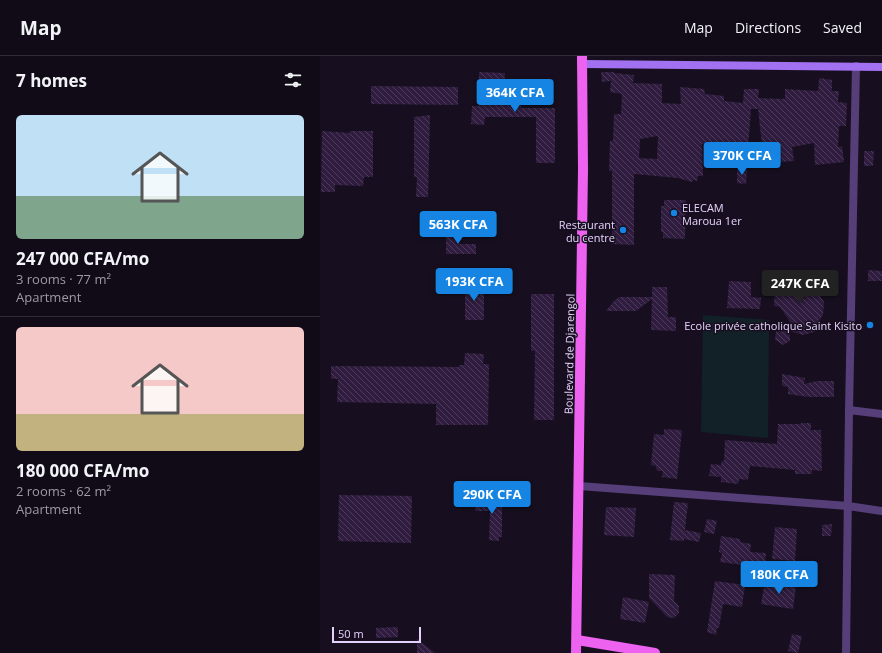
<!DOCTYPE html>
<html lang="en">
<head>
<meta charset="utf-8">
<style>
  :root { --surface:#110b17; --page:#1e1924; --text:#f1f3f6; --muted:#9c9ba1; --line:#302b36; --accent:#1684e2 }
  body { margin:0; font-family:"Open Sans",sans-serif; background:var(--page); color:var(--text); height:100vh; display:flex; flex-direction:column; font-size:15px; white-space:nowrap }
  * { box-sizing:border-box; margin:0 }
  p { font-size:13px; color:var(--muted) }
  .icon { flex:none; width:22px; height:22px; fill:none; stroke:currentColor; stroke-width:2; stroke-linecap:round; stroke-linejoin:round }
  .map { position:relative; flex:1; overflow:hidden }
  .sheet { display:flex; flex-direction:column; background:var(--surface); width:320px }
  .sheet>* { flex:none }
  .scale { position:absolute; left:12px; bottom:10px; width:89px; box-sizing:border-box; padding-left:4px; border:2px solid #e5d1fb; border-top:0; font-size:11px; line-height:14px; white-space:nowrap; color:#e5d1fb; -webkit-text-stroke:3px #170f1f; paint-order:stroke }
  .price { position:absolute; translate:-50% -34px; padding:0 9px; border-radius:4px; background:var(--accent); color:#fff; font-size:13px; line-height:26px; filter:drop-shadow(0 1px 2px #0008) }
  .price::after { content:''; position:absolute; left:50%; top:24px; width:12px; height:9px; margin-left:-6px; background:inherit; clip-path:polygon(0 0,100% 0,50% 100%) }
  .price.current { background:#222; color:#fff }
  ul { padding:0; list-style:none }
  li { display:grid; align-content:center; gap:8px; height:212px; padding:0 16px }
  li+li { border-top:1px solid var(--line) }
  li span { display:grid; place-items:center; height:124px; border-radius:6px; color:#555 }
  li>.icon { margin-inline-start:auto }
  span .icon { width:72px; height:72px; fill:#fffc; stroke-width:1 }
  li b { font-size:17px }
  h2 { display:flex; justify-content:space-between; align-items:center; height:48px; padding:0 16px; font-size:17px }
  header { display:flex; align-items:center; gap:24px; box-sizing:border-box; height:56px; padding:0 20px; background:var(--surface); border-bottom:1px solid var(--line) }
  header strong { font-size:19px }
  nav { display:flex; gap:22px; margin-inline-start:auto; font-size:14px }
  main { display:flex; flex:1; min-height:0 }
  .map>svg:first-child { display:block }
  .pitch { fill:#122128 }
  .building { fill:url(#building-back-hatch); fill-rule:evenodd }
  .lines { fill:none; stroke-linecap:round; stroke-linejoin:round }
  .street { stroke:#563e79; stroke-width:8 }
  .secondary { stroke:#a271f1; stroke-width:8 }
  .primary { stroke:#ee62f0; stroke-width:10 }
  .poi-dot { fill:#1684e2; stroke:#170f1f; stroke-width:1.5 }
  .labels { text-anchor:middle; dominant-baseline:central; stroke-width:3; stroke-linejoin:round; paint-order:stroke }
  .poi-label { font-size:11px; fill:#e5d1fb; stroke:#170f1f; text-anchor:end }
  .street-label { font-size:11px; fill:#e5d1fb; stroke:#170f1f }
</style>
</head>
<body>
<header>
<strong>Map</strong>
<nav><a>Map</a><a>Directions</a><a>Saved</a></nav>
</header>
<main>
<section class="sheet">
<h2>7 homes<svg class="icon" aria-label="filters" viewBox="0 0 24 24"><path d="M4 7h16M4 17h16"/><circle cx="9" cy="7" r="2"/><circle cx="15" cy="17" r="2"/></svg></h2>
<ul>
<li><span style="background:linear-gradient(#bfe0f5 65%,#7fa58c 0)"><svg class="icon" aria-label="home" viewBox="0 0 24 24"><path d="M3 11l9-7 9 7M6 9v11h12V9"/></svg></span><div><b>247 000 CFA/mo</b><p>3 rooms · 77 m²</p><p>Apartment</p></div></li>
<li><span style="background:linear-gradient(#f6c9c9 70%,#c2b280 0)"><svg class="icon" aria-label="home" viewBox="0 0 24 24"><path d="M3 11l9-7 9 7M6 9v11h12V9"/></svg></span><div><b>180 000 CFA/mo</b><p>2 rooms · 62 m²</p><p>Apartment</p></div></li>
</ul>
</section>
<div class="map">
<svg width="562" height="597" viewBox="0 0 562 597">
  <defs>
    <pattern id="building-back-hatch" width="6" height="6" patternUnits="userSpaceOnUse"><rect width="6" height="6" fill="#2f1c3e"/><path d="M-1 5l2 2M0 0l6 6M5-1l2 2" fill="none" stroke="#4d3c5b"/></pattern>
  </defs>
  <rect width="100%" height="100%" fill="#170f1f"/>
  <path class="pitch" d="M383,259L449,264L448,382L381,376Z"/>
  <g class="building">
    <path d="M159,16L185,17L184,37H195L196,50H201V52H235V107H216V61H165L164,69L151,68L152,50H159L160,32H159Z"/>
    <path d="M281,16H294V17L314,19L313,27L342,28V47L361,48L360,31L384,33L385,38L404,40V45L423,47L424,33H439L438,42L465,43V33L498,35L499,22L512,24V35H519L518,46L527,47L526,70H519L518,91L522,90L524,106L495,109L494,87L472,91L474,105L444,107L438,53H431L428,93L413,95V91L382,88L383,120H378L377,125L373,124L372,126L358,122L314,118V189L292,188V115H289L290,85H293L294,58H301L302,38L290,36L291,25L282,26ZM338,80L337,103L319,102L320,83Z"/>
    <path d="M51,30L138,31V49L51,48Z"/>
    <path d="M110,59L108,141H96L97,121H94V61Z"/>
    <path d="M2,75L30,77V75H53V121H44L43,130L15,129V136H1Z"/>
    <path d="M544,95H554L553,110H544Z"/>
    <path d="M417,113L427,114L426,128L417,127Z"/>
    <path d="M344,144H366L365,183L343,182V176H341V150H344Z"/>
    <path d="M126,173H137V188H156V198H126Z"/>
    <path d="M548,214L562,215V225H548Z"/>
    <path d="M471,218L506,221V233H496L504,246L503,259L496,269L497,275L483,279L470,275V285L463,289L455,284L456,276L472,269L460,251L454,250L455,223L471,224Z"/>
    <path d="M409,225L431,226V241L441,242L440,253L407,252Z"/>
    <rect x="145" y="227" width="19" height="37"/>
    <path d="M332,231H347L348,261H356V275L331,274L332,243L316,255H286L294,245L299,241H332Z"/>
    <path d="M211,238H234V364H214L215,295H211Z"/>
    <path d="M145,297L164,298L163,308H169L168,369H116V348L17,346L18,323H11V310L139,311V309H144Z"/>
    <path d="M462,318L485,322L484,328L497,325H514V341H488L468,338V331L462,330Z"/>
    <path d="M481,367H491V374H501L502,415L492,414V418H475V414L430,410L428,424L419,423L418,428L401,426V421L389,420L391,408L401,409L402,405H404L405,384L457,388L458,368H481Z"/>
    <path d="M344,373L362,374L357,423L342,421L343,415H337V413H336V410L331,409L334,378L344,379Z"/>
    <path d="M19,439L92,440L91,487L18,485Z"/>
    <path d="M155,442L182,443V481H179V485L169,484L170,455H155Z"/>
    <path d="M354,446L368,447L365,474L381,477L379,486L364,483V485L350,484Z"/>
    <path d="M286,451L316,452L314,481L284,479Z"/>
    <path d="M387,463L397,465L394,478L384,476Z"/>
    <path d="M512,468L511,480H502V469Z"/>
    <path d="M455,471L477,473L475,505L452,503Z"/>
    <path d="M401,480L420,483V486L431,488L430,496L446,497L445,512L400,506L402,497L399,496Z"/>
    <path d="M329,518L355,519L354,545L359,550V557L354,562L347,561L329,542Z"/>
    <path d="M395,525L425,529L422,551L403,548L399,572H397L396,579L387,576Z"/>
    <path d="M445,525L476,530L473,553L441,548Z"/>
    <path d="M303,541L329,546L325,567L300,563Z"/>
    <path d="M78,571V581L56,582V572Z"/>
    <path d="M472,578L482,580L478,597L468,595Z"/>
    <path d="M97,583L115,597H97Z"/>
  </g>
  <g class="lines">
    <g class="street">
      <path d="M529,354L536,10"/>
      <path d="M259,430L528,450L562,455"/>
      <path d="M526,597L529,354L562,358"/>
    </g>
    <path class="secondary" d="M262,8L562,11"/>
    <g class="primary">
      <path d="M257,584L335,597"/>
      <path d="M256,597L263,113L262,0"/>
    </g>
  </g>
  <g class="poi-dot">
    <circle cx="354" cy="157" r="4"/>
    <circle cx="303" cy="174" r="4"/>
    <circle cx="550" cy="269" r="4"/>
  </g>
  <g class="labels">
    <g class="poi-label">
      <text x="362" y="151" text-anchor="start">ELECAM<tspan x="362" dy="13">Maroua 1er</tspan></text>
      <text x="295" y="168">Restaurant<tspan x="295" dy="13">du centre</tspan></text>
      <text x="542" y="269">Ecole privée catholique Saint Kisito</text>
    </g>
    <g class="street-label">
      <text transform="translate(249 298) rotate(-89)">Boulevard de Djarengol</text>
    </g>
  </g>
</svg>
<div class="scale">50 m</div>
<b class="price" style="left:195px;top:57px">364K CFA</b>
<b class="price" style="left:422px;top:120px">370K CFA</b>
<b class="price" style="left:138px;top:189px">563K CFA</b>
<b class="price" style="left:154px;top:246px">193K CFA</b>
<b class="price current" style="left:480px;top:248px">247K CFA</b>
<b class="price" style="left:172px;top:459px">290K CFA</b>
<b class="price" style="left:459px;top:539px">180K CFA</b>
</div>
</main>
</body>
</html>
